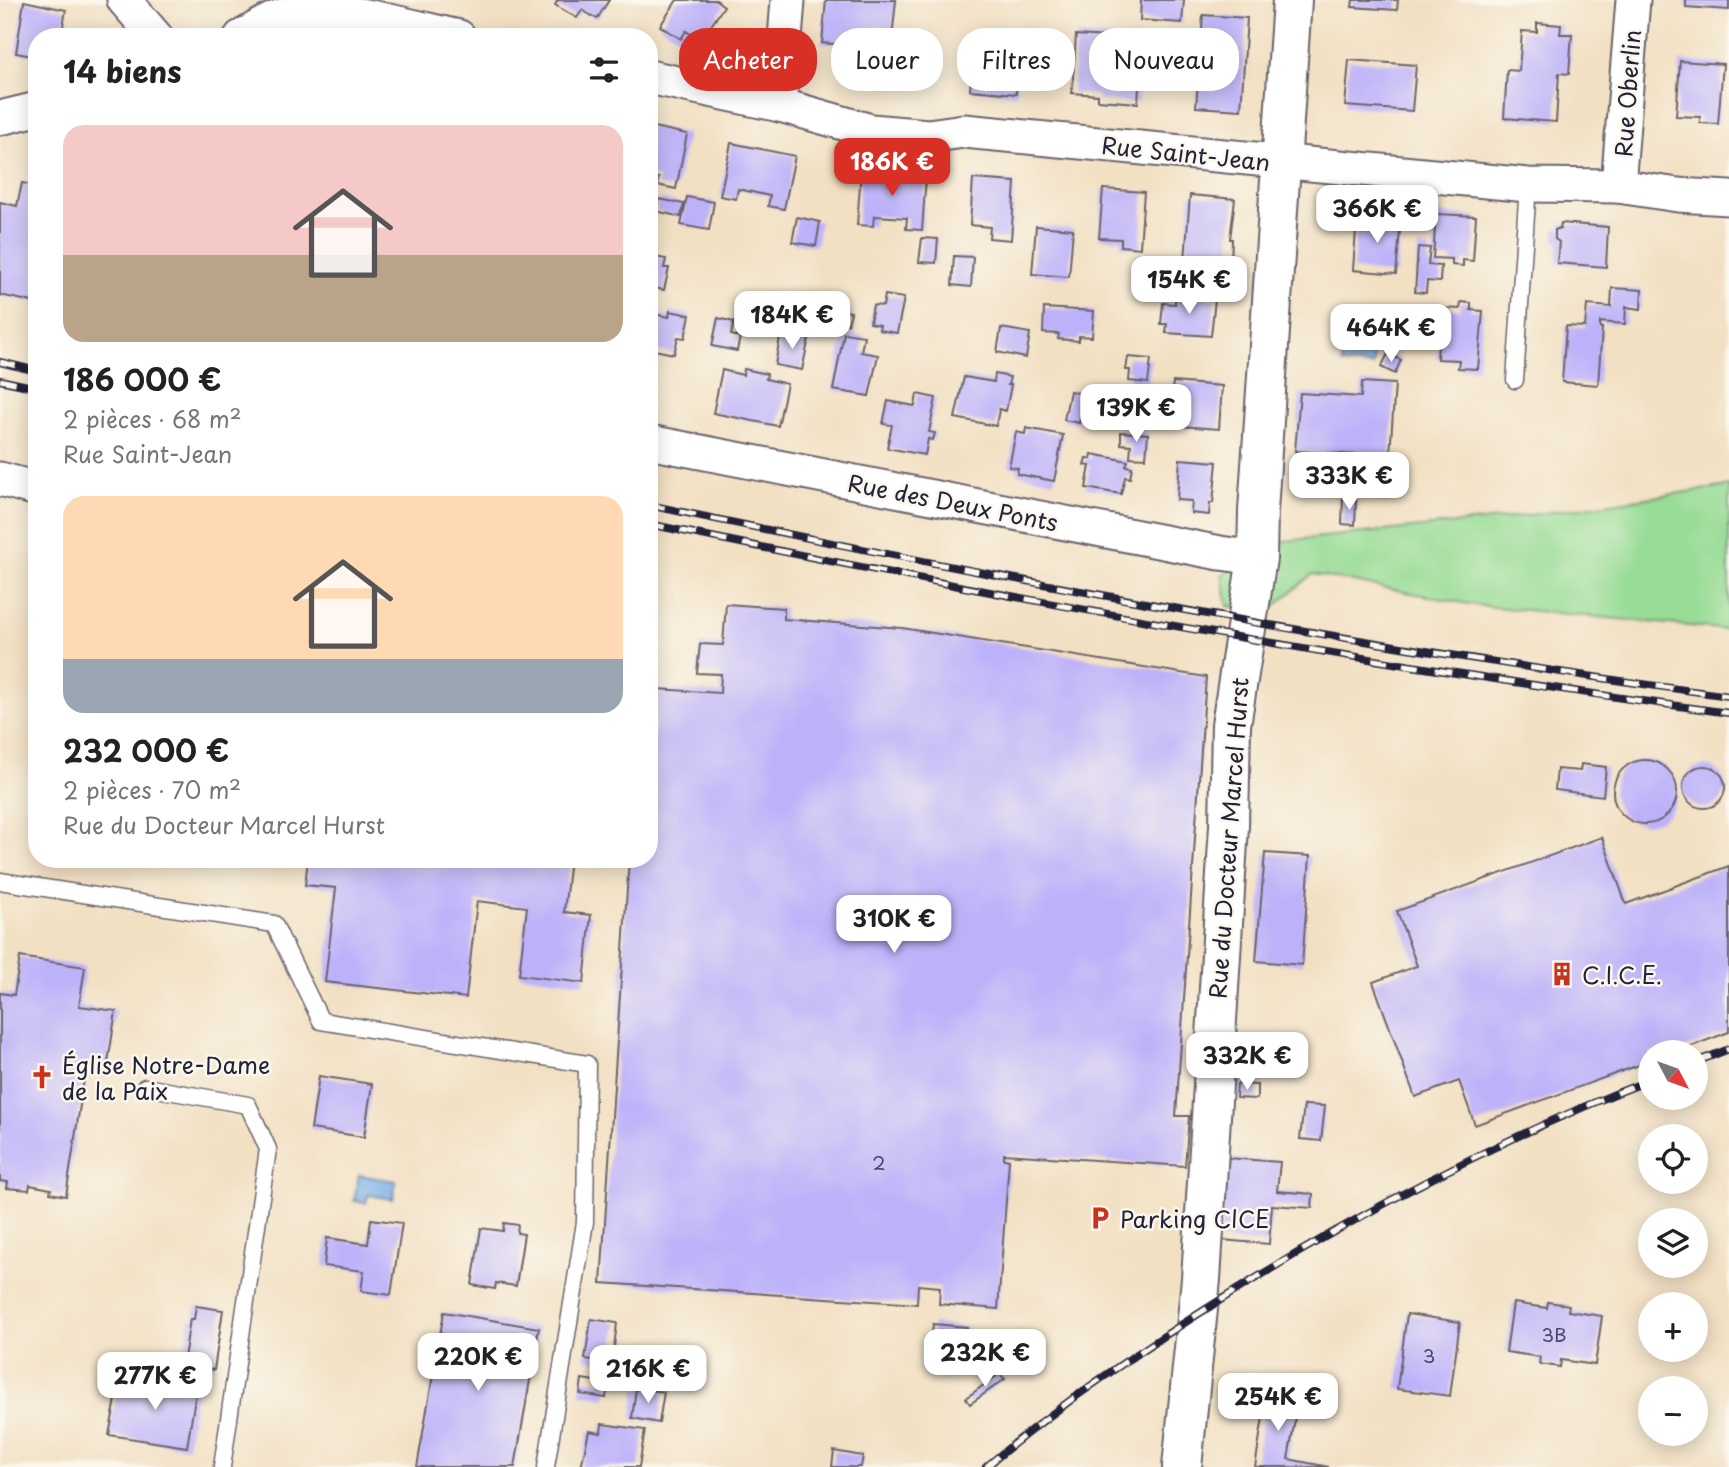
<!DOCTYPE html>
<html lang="fr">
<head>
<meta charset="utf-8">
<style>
  :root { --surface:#fff; --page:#f6f6f6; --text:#222; --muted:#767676; --accent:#d93025 }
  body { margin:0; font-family:"Playpen Sans",sans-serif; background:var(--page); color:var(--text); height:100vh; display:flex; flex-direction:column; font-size:26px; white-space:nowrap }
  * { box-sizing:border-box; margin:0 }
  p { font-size:23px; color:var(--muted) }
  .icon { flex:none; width:38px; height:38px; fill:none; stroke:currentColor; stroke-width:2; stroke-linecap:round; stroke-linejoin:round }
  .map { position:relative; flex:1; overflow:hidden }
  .sheet { position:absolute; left:28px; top:28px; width:630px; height:840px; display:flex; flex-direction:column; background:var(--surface); border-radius:28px; box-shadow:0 4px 18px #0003 }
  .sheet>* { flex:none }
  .top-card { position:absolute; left:679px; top:28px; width:665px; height:63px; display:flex; gap:14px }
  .needle { width:46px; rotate:131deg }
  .tools { position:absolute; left:1638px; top:1040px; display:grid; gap:14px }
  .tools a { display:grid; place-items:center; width:70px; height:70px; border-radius:50%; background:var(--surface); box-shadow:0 4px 18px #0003; font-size:35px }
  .price { position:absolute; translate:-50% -60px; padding:0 16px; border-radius:14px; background:#fff; color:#222; font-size:23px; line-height:46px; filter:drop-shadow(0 2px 4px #0008) }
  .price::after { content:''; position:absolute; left:50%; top:42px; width:21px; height:16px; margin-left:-10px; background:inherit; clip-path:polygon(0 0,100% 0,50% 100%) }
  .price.on { background:var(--accent); color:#fff }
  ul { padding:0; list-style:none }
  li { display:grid; align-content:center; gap:14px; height:371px; padding:0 35px }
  li span { display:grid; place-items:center; height:217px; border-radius:21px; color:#555 }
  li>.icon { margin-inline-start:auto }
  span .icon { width:126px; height:126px; fill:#fffc; stroke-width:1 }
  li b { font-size:30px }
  h2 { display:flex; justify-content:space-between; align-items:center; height:84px; padding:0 35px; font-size:30px }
  .chip { padding:0 24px; border-radius:28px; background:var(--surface); box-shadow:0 4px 18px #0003; font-size:24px; line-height:63px }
  .chip.on { background:var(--accent); color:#fff }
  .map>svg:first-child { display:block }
  .green { fill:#98dc95; stroke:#5d7f68; stroke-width:2 }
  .water { fill:#7db0e9; stroke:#506992; stroke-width:2 }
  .building { fill:#bdb2f9 }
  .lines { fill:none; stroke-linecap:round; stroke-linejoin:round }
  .service-casing { stroke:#6b646b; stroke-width:19 }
  .minor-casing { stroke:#6b646b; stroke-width:37 }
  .tertiary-casing { stroke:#6b646b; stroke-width:42 }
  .service { stroke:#fff; stroke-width:16 }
  .minor { stroke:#fff; stroke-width:33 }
  .tertiary { stroke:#fff; stroke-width:38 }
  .rail-casing { stroke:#22223b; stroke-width:8 }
  .rail { stroke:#fbf7ec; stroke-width:5; stroke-dasharray:16; stroke-linecap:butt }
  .labels { text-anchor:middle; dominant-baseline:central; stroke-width:5; stroke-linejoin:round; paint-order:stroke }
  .number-label { font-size:19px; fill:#49466a }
  .street-label { font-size:23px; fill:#22223b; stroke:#fbf7ec }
  .poi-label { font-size:23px; fill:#22223b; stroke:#fbf7ec; text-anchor:start }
</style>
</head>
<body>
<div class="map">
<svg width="1729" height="1467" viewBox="0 0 1729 1467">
  <rect width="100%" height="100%" fill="#fbf7ec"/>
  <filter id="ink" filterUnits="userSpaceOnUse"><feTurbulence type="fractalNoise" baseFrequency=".0143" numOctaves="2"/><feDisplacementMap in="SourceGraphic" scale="14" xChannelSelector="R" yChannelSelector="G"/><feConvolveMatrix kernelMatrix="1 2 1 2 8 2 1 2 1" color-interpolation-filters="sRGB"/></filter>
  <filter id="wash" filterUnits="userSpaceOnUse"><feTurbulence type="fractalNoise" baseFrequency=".00686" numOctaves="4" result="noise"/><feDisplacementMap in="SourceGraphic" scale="28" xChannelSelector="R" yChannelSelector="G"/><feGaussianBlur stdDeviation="1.57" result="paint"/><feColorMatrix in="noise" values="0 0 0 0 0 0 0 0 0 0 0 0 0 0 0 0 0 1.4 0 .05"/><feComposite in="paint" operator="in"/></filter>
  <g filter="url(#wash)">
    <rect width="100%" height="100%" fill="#f2e0c3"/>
    <path class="green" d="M1729,486V630L1474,605L1312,574L1268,612L1228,606L1222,575L1284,541L1501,519Z"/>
    <g class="water">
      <path d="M1343,346L1374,349L1373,366L1342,364Z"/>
      <path d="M359,1175L396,1181L393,1199L368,1195L366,1203L354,1201Z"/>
    </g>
    <g id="blocks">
      <g class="building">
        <path d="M558,0H609L597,19L582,10L577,18L555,5Z"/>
        <path d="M677,0H716L724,6L701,41L686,31L681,39L660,26Z"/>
        <path d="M826,0H896L891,49L822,43Z"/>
        <path d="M1141,0H1184L1182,23L1140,20Z"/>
        <path d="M1353,0H1398L1397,10L1352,7Z"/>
        <path d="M1686,0H1729V10L1686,7Z"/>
        <path d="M24,1L66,10L61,37H37V57L16,53Z"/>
        <path d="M1203,15L1247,18L1241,110L1196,107Z"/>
        <path d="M1537,23L1561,25L1560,34H1572L1569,74L1559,73L1556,122L1504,118L1507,70L1519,71L1522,31L1537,32Z"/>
        <path d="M1076,35L1142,39L1138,103L1098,100V95L1072,93Z"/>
        <path d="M973,51L1019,55L1016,94L970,90Z"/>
        <path d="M1349,60L1416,65L1412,111L1345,106Z"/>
        <path d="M1680,61L1723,64L1718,124L1700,123V117L1676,116Z"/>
        <path d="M649,126L687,134L676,189L657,185L659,178L649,176Z"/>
        <path d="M731,143L795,156L784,209L768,206L770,196L738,189L736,199L720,196Z"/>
        <path d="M861,171L926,176L922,230L906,229L907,218L891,217L874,216L873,226L857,225Z"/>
        <path d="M973,179L1015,182L1011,240L989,238L990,227L970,225Z"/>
        <path d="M22,183L37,186V303L0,295V202L17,206Z"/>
        <path d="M1103,189L1144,192L1140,248L1121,246V239L1099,238Z"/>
        <path d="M1190,195L1235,199L1230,239H1232L1231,263L1213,261L1212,275L1184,273Z"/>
        <path d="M687,197L714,202L709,230L681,225Z"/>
        <path d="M659,199L684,204L681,217L656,211Z"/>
        <path d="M1436,214L1476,216L1473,261L1463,260V266L1452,265V259L1433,258Z"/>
        <path d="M797,217L820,222L816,246L792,242Z"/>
        <path d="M1357,217L1401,220L1396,274L1353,270Z"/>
        <path d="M1561,223L1608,227L1606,267L1557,263L1559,242L1555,239V230L1560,228Z"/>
        <path d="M1036,226L1073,229L1069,277L1032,274Z"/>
        <path d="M922,238L938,239L936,263L919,262Z"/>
        <path d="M1418,247L1430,248L1428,265L1441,266L1440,282L1427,281L1426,293L1415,292Z"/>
        <path d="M649,256L666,259L664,268H669L664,290L654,288L653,294L649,293Z"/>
        <path d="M954,256L973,257L971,287L952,285Z"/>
        <path d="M1151,270L1176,272L1175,285L1149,283Z"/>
        <path d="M1612,288L1642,290L1641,309L1626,307L1625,324L1600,322V328H1602L1598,385L1562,382L1566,326L1585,327L1587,305L1611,307Z"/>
        <path d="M885,295L904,298L897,333L879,330L880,325L870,323L873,305L883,306Z"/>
        <path d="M1175,295L1215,299L1211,336L1166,333L1167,324H1161L1163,303L1175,304Z"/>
        <path d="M1461,302L1471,303V310L1483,311L1478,369L1458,368L1459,360L1437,359L1441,308L1460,309Z"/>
        <path d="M1044,308L1094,311L1092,337L1079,336V341L1058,339L1059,334L1043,333Z"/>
        <path d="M835,309L851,312L848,324L832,321Z"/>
        <path d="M670,311L690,315L685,338L678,337L674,354L649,349V313L669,317Z"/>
        <path d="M718,318L734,322L731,335L740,337L737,351L712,346Z"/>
        <path d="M1001,328L1030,333L1026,358L997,352Z"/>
        <path d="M781,332L809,338L802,370L775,365Z"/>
        <path d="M844,333L864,336L861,352L878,355L869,396L833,390Z"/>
        <path d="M1388,354L1401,360L1395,374L1381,367Z"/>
        <path d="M1128,357L1151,359L1148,383L1129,381L1130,370H1126Z"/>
        <path d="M744,369L767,374L766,379L787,384L778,426L713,413L722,370L743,375Z"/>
        <path d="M995,374L1010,377L1008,385H1011L1006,411L999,409L996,426L955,418L964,377L994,382Z"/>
        <path d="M1173,382L1222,386L1219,429L1180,426L1182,403L1171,402Z"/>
        <path d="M1362,382L1395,384L1387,497L1374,496L1375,490L1354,488L1357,455L1295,451L1300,393L1361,397Z"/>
        <path d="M1070,391L1086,395L1079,423L1064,420Z"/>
        <path d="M917,394L936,398L929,432L935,433L933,440L928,439L925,455L887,448L892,425L883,424L888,401L915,406Z"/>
        <path d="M1026,428L1063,435L1054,481L1017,474L1018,468L1009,467L1016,432L1025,434Z"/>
        <path d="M1121,432L1148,434L1146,458L1130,457L1131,445L1121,444Z"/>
        <path d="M1092,454L1128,461L1126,466L1132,467L1130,478L1125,477L1121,494L1086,488L1090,466L1084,465L1086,458L1091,459Z"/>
        <path d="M1180,459L1217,462L1213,503H1210L1209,515L1191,513L1192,501L1177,500Z"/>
        <path d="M1343,498L1356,499L1355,525L1342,524Z"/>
        <path d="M726,604L784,608V619L902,628L1206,677L1176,1116H1189L1185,1166L1004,1154V1159L1009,1160L998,1309L939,1304L940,1287L918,1285L917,1304L601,1283L629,859H649V734H654L657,689L720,693L721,674L697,673L700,644L723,645Z"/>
        <circle cx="1645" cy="792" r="32"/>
        <path d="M1581,764L1606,767L1603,796L1555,790L1557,769L1580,771Z"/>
        <circle cx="1704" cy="787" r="21"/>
        <path d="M1602,837L1626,904L1729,866V1032L1676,1052H1650V1061L1475,1125L1459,1081L1415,1097L1373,982L1417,966L1397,911Z"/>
        <path d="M1265,853L1310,856L1302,965L1256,961Z"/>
        <path d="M308,859H570L564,912L591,915L584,983L519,975L527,907L477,901L466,998L325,982L336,888L305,885Z"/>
        <path d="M20,957L85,967L79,1006L116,1011L106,1076L85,1073L66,1196L50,1193L51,1189L30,1185L29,1190L7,1188L8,1182L0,1181V993L14,995Z"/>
        <path d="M319,1076L372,1084L364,1137L311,1129Z"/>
        <path d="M1237,1084L1257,1085V1099L1236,1098Z"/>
        <path d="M1304,1105L1325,1106L1321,1141L1300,1139Z"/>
        <path d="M1227,1158L1280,1162L1277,1191L1313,1194L1312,1208L1272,1205L1269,1244L1221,1240Z"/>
        <path d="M371,1219L402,1223L391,1295L361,1291L364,1271L324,1266L327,1238L368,1244Z"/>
        <path d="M504,1223L518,1225L517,1233L524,1234L516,1286L496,1283L495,1289L472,1285L481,1228L503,1231Z"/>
        <path d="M1548,1302L1569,1305L1568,1311L1602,1316L1595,1365L1561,1360L1560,1367L1539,1364L1540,1357L1506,1352L1513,1303L1547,1308Z"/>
        <path d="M196,1306L223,1310L214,1370L183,1365L190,1319H194Z"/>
        <path d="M444,1312L539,1328L515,1467H417Z"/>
        <path d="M1407,1314L1460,1322L1450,1396L1397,1389Z"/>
        <path d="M591,1319L617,1323L612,1363L585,1359Z"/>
        <path d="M933,1324L967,1327L965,1346L931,1343Z"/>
        <path d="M124,1362L135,1364L134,1374L122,1372Z"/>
        <path d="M999,1374L1005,1379L970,1404L966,1398Z"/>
        <path d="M182,1378L198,1380L187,1447L109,1435L119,1384L135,1387L136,1381L180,1388Z"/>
        <path d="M582,1379L608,1383L606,1398L580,1394Z"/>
        <path d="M636,1388L664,1392L659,1423L632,1418Z"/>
        <path d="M1267,1392L1299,1397L1288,1459L1329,1467H1255Z"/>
        <path d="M602,1424L645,1430L639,1467H581L589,1431L601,1433Z"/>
        <path d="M834,1451L863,1456L861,1467H832Z"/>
      </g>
    </g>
  </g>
  <g filter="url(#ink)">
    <use href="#blocks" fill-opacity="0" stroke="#6b646b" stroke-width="2"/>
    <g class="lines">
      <g class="service-casing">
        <g id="service">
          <path d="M1515,380L1528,185"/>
          <path d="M0,881L274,924L321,1021L587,1064L585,1222L546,1467"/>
          <path d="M145,1087L248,1105L268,1149L222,1467"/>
        </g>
      </g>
      <g class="minor-casing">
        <g id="minor">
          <path d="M124,0L156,37"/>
          <path d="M241,37C256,29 273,17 289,14C337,3 410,27 459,37"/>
          <path d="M649,77L780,105L871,131L928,136L964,131L1528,185L1618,186L1678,195L1729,198"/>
          <path d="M780,105L788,0"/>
          <path d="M0,118L37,109"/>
          <path d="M1618,186L1633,0"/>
          <path d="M649,442L1220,553L1257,558"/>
          <path d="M0,479L37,489"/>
        </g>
      </g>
      <g class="tertiary-casing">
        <path id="tertiary" d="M1182,1467L1201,1279L1229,826L1231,725L1257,558L1258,511L1292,0"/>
      </g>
      <use href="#service" class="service"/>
      <use href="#minor" class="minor"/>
      <use href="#tertiary" class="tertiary"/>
      <g class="rail-casing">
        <g id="rail">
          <path d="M0,362L37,371"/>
          <path d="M0,380L37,388"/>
          <path d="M649,505C1007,581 1366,647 1729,696"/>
          <path d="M649,524C1007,599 1367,664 1729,713"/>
          <path d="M1696,1062L1729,1049"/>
          <path d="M986,1467C1057,1406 1135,1354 1214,1304C1352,1217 1497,1139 1650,1080"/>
        </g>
      </g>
      <use href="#rail" class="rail"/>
    </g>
  </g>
  <defs>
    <g id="building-bare" transform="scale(1.89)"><path d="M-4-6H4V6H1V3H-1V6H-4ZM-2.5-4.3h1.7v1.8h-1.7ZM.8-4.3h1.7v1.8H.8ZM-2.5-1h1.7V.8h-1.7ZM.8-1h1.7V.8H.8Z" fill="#c8321e" stroke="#fbf7ec" stroke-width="2.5" paint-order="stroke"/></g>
    <g id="church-bare" transform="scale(1.89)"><path d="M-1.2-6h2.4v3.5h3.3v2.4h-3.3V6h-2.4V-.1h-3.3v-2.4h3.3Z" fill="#c8321e" stroke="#fbf7ec" stroke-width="2.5" paint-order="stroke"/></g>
    <g id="parking-bare" transform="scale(1.89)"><path d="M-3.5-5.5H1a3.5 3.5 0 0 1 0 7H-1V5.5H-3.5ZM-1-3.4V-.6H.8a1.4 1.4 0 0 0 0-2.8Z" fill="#c8321e" stroke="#fbf7ec" stroke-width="2.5" paint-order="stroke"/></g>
  </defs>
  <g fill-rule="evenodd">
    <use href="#building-bare" x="1562" y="974"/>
    <use href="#church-bare" x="42" y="1077"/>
    <use href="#parking-bare" x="1100" y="1218"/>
  </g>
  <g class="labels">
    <g class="number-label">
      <text x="879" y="1162">2</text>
      <text x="1554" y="1334">3B</text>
      <text x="1429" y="1355">3</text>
    </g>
    <g class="street-label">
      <text transform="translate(1627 93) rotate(-86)">Rue Oberlin</text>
      <text transform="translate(1186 153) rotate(6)">Rue Saint-Jean</text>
      <text transform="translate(953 502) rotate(11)">Rue des Deux Ponts</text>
      <text transform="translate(1228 838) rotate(-86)">Rue du Docteur Marcel Hurst</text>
    </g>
    <g class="poi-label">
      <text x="1582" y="974">C.I.C.E.</text>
      <text x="62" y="1064">Église Notre-Dame<tspan x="62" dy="26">de la Paix</tspan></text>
      <text x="1120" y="1218">Parking CICE</text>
    </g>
  </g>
</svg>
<div class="tools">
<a><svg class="needle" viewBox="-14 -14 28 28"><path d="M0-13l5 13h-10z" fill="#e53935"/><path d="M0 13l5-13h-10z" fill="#767676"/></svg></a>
<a><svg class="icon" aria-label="locate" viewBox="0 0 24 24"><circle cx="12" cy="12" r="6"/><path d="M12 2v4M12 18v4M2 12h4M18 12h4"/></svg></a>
<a><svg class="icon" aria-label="layers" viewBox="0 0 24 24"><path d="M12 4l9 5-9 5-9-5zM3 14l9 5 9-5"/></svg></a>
<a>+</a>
<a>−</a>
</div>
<b class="price on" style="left:892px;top:198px">186K €</b>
<b class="price" style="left:1377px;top:245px">366K €</b>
<b class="price" style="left:1189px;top:316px">154K €</b>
<b class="price" style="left:792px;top:351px">184K €</b>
<b class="price" style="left:1391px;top:364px">464K €</b>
<b class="price" style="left:1136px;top:444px">139K €</b>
<b class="price" style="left:1349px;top:512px">333K €</b>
<b class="price" style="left:894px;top:955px">310K €</b>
<b class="price" style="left:1247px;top:1092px">332K €</b>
<b class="price" style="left:985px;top:1389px">232K €</b>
<b class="price" style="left:478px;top:1393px">220K €</b>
<b class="price" style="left:648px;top:1405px">216K €</b>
<b class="price" style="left:155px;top:1412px">277K €</b>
<b class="price" style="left:1278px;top:1433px">254K €</b>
<div class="top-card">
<a class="chip on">Acheter</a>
<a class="chip">Louer</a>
<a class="chip">Filtres</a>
<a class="chip">Nouveau</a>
</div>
<section class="sheet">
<h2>14 biens<svg class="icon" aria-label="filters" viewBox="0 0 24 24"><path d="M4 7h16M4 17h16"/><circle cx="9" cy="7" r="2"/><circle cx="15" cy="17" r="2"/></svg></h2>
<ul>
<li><span style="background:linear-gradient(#f6c9c9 60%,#b9a48a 0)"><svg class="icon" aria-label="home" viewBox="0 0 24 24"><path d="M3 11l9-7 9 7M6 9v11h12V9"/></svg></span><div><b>186 000 €</b><p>2 pièces · 68 m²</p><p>Rue Saint-Jean</p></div></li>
<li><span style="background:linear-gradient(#ffd9b3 75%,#9aa5b1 0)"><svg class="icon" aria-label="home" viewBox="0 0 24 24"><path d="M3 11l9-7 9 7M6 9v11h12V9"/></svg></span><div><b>232 000 €</b><p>2 pièces · 70 m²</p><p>Rue du Docteur Marcel Hurst</p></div></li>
</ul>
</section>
</div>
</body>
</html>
